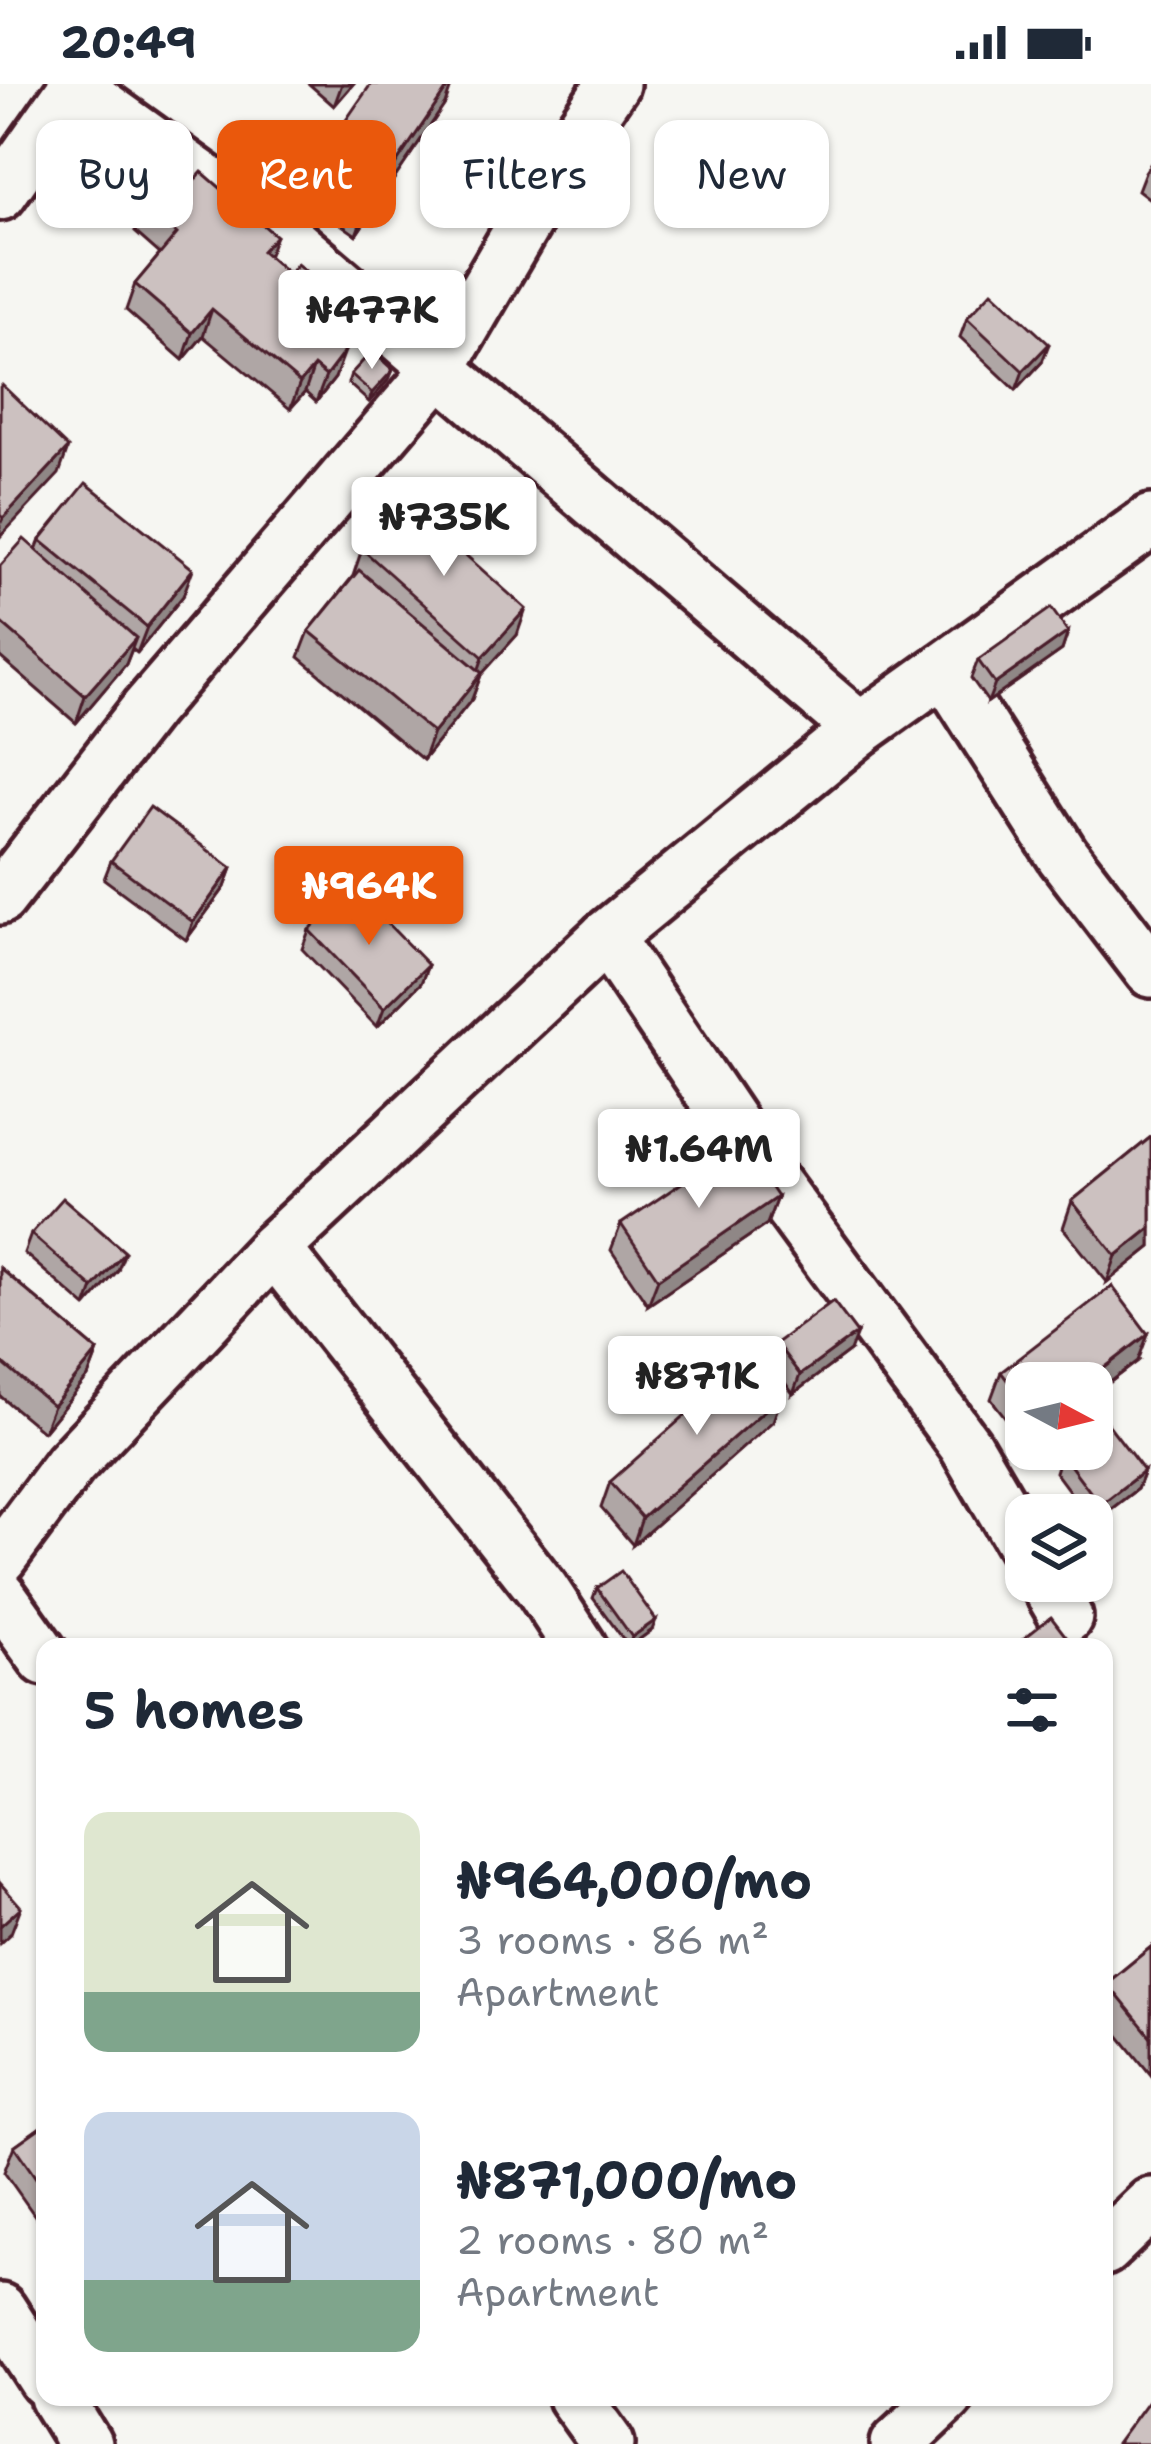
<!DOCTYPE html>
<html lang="en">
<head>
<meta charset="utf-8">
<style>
  :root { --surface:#fff; --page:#f6f6f7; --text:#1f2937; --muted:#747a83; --accent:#ea580c }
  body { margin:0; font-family:"Shantell Sans",sans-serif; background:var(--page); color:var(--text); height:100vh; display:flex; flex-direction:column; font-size:45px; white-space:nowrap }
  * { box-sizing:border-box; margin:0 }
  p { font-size:39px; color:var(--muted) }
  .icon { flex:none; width:66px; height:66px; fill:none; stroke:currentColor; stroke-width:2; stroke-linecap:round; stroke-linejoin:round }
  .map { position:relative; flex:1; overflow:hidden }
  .side { position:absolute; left:36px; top:1554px; width:1077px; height:768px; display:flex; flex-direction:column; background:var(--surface); border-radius:24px; box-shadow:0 3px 9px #0004 }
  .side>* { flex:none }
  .hud { position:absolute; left:36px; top:36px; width:1080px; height:108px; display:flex; gap:24px }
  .needle { width:78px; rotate:97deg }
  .tools { position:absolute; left:1005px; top:1278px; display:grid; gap:24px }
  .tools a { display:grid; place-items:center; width:108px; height:108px; border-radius:24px; background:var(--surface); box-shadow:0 3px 9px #0004; font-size:60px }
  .price { position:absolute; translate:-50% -102px; padding:0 27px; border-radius:12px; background:#fff; color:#222; font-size:39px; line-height:78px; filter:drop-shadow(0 3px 6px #0008) }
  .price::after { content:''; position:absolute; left:50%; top:72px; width:36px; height:27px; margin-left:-18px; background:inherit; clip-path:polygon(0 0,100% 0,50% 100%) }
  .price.selected { background:var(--accent); color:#fff }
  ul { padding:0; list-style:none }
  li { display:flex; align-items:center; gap:36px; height:300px; padding:0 48px }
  li span { display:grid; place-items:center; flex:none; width:336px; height:240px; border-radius:24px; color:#555 }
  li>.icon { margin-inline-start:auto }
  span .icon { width:144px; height:144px; fill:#fffc; stroke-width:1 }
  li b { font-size:51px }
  h2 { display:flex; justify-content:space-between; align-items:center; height:144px; padding:0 48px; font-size:51px }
  .tag { padding:0 42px; border-radius:24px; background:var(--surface); box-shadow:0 3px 9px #0004; font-size:42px; line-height:108px }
  .tag.selected { background:var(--accent); color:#fff }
  .status { display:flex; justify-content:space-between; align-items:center; height:84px; padding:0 60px; background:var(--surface); direction:ltr }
  .status svg { height:33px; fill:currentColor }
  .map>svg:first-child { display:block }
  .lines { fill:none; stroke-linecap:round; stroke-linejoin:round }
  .street-casing { stroke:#4a1f2b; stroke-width:60 }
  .street { stroke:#f6f6f2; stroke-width:51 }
  .wall { fill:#afa6a5; stroke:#4a1f2b; stroke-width:3 }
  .shaded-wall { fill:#8f8786; stroke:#4a1f2b; stroke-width:3 }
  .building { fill:#ccc1c0; stroke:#4a1f2b; stroke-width:3 }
</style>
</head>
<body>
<div class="status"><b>20:49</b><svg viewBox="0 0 49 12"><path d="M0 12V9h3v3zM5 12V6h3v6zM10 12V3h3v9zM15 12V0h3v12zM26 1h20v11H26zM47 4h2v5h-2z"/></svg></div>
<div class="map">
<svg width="1151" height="2360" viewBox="0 0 1151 2360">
  <rect width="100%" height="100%" fill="#f6f6f2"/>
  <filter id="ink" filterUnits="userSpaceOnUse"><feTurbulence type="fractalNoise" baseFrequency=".00833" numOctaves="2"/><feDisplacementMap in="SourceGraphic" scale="24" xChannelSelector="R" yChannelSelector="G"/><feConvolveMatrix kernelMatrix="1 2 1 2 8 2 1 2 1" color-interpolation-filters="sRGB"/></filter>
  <g filter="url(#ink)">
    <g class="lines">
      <g class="street-casing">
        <g id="street">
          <path d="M75,3L291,158L860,645"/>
          <path d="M0,110L77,0"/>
          <path d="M944,585L1063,772L1151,887"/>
          <path d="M0,814L148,624L439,285L568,65L613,0"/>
          <path d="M606,853L761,1083L965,1361L1026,1465"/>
          <path d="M274,1164L542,1505L580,1563"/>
          <path d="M0,1474L70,1380L274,1164L606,853L860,645L1151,437"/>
          <path d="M1045,1497L1066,1533"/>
          <path d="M0,1512L45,1575"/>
          <path d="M1104,2165L1151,2120"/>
          <path d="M0,2226L45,2296"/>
          <path d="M56,2313L85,2360"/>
          <path d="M574,2313L608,2360"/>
          <path d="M897,2360L947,2313"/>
        </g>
      </g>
      <use href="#street" class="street"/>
    </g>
    <g class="wall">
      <path d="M309,0H353L334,22Z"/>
      <path d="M445,20L356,151L325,129L329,119L308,105L317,78Z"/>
      <path d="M1151,79V116L1138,106L1145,88Z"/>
      <path d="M145,122L268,172L289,190L328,205L320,226L347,249L335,294L316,318L305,308L290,325L203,252L183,276L126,226L135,200L160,170L135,148Z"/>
      <path d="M967,234L1042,278L1016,306L960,253Z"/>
      <path d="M393,286L389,295L369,318L348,299L351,290Z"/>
      <path d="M40,456L183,512L137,569L132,565L126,580L76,639L0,573V482L36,466Z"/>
      <path d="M362,465L517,551L481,591L472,615L423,676L299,573L309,547L353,492Z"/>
      <path d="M1068,548L1062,566L988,618L971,594L978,576Z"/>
      <path d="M111,777L232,784L225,803L186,856L104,795Z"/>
      <path d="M309,846L428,881L421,899L377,943L302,865Z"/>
      <path d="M1151,1053V1163L1107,1198L1063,1144L1072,1117Z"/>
      <path d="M777,1113L767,1140L648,1221L611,1166L621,1140Z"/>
      <path d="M31,1150L118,1186L86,1223L24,1169Z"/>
      <path d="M0,1184L98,1267L88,1293L43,1348L0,1312Z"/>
      <path d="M776,1259L850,1267L793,1310L770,1278Z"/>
      <path d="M1138,1277L1092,1312V1299H1026V1360L991,1315L1001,1288Z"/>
      <path d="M773,1337L633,1461L601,1424L610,1398Z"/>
      <path d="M1061,1369L1144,1387L1137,1405L1093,1439L1092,1431H1087L1055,1388Z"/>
      <path d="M597,1504L652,1546L629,1563L593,1514Z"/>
      <path d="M1151,1863V1991L1104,1933V1908L1107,1899Z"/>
      <path d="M45,2040V2135L40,2139L4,2088L14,2062Z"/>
    </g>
    <g class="shaded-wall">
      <path d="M342,0H353L334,22Z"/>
      <path d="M450,0H452L445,20L356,151L366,124Z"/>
      <path d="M276,152L266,178L262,167Z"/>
      <path d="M328,205L318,232L315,222Z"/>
      <path d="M212,225L203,252L183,276L192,249Z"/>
      <path d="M1049,260L1042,278L1016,306L1023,287Z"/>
      <path d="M345,267L335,294L316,318L326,292Z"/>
      <path d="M314,282L305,308L290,325L300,299Z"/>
      <path d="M393,286L389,295L369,318L372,309Z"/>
      <path d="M68,364L59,390L0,453V441L3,434Z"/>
      <path d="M193,485L183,512L137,569L147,543Z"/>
      <path d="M526,525L517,551L481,591L472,615L423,676L433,649L474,599L483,573Z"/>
      <path d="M1068,548L1062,566L988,618L995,600Z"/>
      <path d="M136,554L126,580L76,639L85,612Z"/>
      <path d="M232,784L225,803L186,856L193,838Z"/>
      <path d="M428,881L421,899L377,943L384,924Z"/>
      <path d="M777,1113L767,1140L648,1221L658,1195Z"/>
      <path d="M1151,1144V1163L1107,1198L1116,1172Z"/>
      <path d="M125,1168L118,1186L86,1223L93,1204Z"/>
      <path d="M857,1249L850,1267L793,1310L800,1291Z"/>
      <path d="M1148,1250L1138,1277L1092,1312V1299H1085Z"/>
      <path d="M98,1267L88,1293L43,1348L53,1322Z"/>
      <path d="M783,1310L773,1337L633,1461L642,1434Z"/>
      <path d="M1144,1387L1137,1405L1093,1439L1100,1421Z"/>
      <path d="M656,1536L652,1546L629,1563L632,1553Z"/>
      <path d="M21,1823L11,1849L0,1859V1842Z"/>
    </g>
    <g class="building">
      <path d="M371,0H450L366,124L335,103L341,94L317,78Z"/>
      <path d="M202,88L276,152L262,167L289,190L297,180L328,205L315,222L347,249L338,261L345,267L326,292L314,282L300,299L212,225L192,249L135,200L177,150L145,122L170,92L186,106Z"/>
      <path d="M992,207L1049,260L1023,287L967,234Z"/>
      <path d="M372,267L393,286L372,309L351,290Z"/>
      <path d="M2,301L68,364L3,434L0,431V303Z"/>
      <path d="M86,399L193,485L147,543L40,456Z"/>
      <path d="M405,417L526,525L483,573L362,465Z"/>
      <path d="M24,455L136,554L85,612L0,538V482Z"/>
      <path d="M359,486L482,589L433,649L309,547Z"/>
      <path d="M1051,524L1068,548L995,600L978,576Z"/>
      <path d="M150,723L232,784L193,838L111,777Z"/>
      <path d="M353,804L428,881L384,924L309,846Z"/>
      <path d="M1151,1053V1144L1116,1172L1072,1117Z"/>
      <path d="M741,1059L777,1113L658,1195L621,1140Z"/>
      <path d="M63,1114L125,1168L93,1204L31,1150Z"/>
      <path d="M0,1184L98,1267L53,1322L0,1277Z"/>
      <path d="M1112,1202L1148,1250L1085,1299H1026V1321L1001,1288Z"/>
      <path d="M833,1217L857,1249L800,1291L776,1259Z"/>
      <path d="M751,1273L783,1310L642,1434L610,1398Z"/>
      <path d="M1105,1336L1144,1387L1100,1421L1061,1369L1067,1365H1092V1345Z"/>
      <path d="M621,1487L656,1536L632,1553L597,1504Z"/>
      <path d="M1051,1533L1074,1563H1013Z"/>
      <path d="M0,1799L21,1823L0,1842Z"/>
      <path d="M1151,1863V1953L1107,1899Z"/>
      <path d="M45,2040V2107L14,2062Z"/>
      <path d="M1151,2312V2360H1116Z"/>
    </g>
  </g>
</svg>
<div class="tools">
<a><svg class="needle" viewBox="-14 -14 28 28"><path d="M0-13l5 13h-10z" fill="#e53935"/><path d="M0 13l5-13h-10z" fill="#747a83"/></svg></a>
<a><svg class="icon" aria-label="layers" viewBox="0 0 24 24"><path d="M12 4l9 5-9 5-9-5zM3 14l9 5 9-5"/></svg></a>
</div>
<b class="price" style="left:372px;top:288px">₦477K</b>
<b class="price" style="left:444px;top:495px">₦735K</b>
<b class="price selected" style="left:369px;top:864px">₦964K</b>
<b class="price" style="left:699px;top:1127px">₦1.64M</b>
<b class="price" style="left:697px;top:1354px">₦871K</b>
<div class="hud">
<a class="tag">Buy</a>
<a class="tag selected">Rent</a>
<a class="tag">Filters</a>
<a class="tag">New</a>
</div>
<section class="side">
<h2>5 homes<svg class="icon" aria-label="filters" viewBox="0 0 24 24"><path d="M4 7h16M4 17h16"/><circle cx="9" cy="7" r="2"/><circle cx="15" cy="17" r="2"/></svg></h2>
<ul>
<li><span style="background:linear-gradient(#dfe7d0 75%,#7fa58c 0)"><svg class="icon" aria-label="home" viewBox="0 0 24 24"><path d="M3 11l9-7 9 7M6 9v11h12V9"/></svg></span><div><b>₦964,000/mo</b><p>3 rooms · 86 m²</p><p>Apartment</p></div></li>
<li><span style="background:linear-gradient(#c9d6e8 70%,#7fa58c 0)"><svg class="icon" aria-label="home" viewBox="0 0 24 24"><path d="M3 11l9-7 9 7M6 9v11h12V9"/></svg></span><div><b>₦871,000/mo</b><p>2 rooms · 80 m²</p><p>Apartment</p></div></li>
</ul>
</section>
</div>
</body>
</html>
